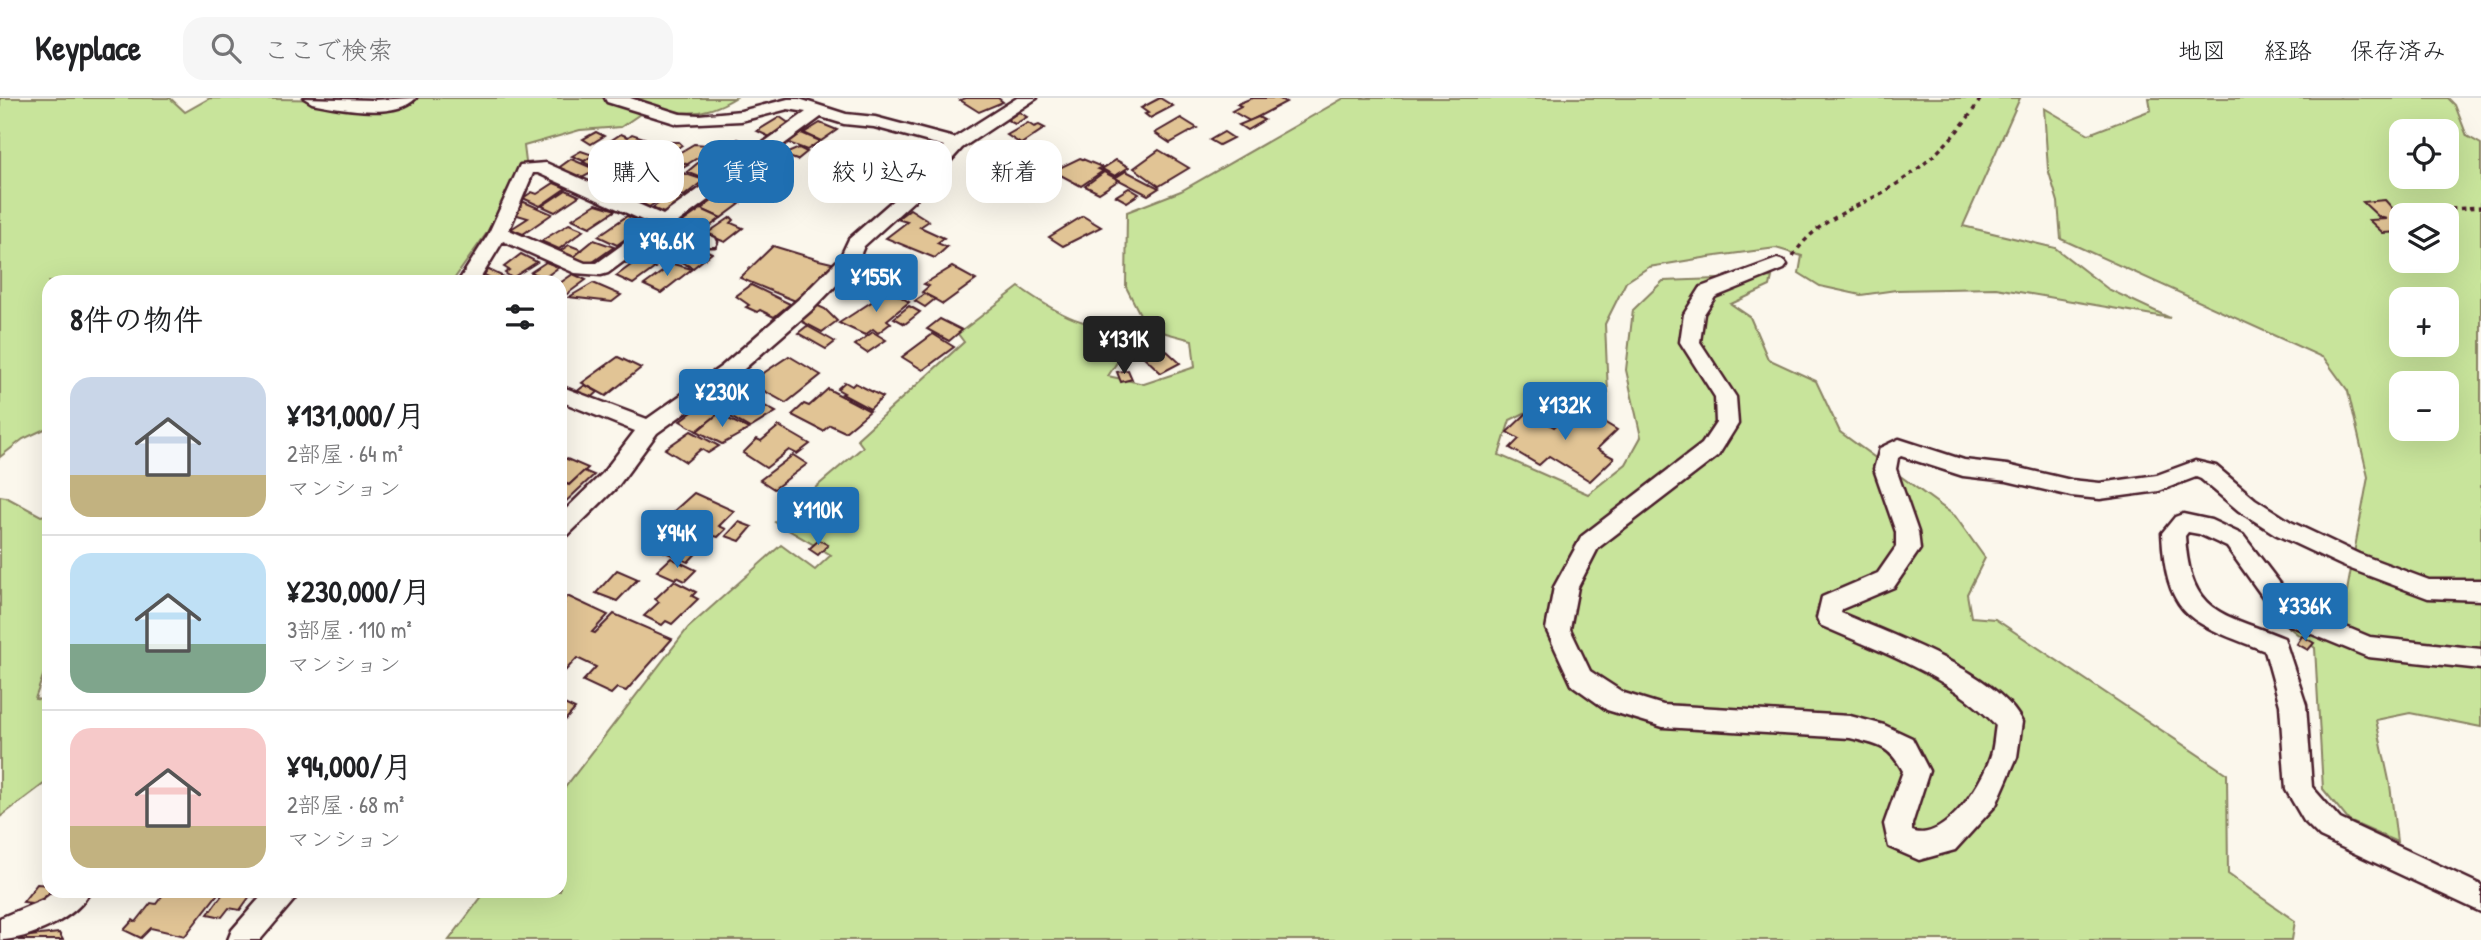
<!DOCTYPE html>
<html lang="ja">
<head>
<meta charset="utf-8">
<style>
  :root { --surface:#fff; --page:#f6f6f6; --text:#202124; --muted:#757577; --line:#e0e0e0; --accent:#1f6fb2 }
  body { margin:0; font-family:"Patrick Hand","Klee One",sans-serif; background:var(--page); color:var(--text); height:100vh; display:flex; flex-direction:column; font-size:26px; white-space:nowrap }
  * { box-sizing:border-box; margin:0 }
  p { font-size:23px; color:var(--muted) }
  .icon { flex:none; width:38px; height:38px; fill:none; stroke:currentColor; stroke-width:2; stroke-linecap:round; stroke-linejoin:round }
  .map { position:relative; flex:1; overflow:hidden }
  .details { position:absolute; left:42px; top:177px; width:525px; height:623px; display:flex; flex-direction:column; background:var(--surface); border-radius:21px; box-shadow:0 7px 28px #0002 }
  .details>* { flex:none }
  .guide { position:absolute; left:588px; top:42px; width:665px; height:63px; display:flex; gap:14px }
  .buttons { position:absolute; left:2389px; top:21px; display:grid; gap:14px }
  .buttons a { display:grid; place-items:center; width:70px; height:70px; border-radius:14px; background:var(--surface); box-shadow:0 7px 28px #0002; font-size:35px }
  .price { position:absolute; translate:-50% -60px; padding:0 16px; border-radius:7px; background:var(--accent); color:#fff; font-size:23px; line-height:46px; filter:drop-shadow(0 2px 4px #0008) }
  .price::after { content:''; position:absolute; left:50%; top:42px; width:21px; height:16px; margin-left:-10px; background:inherit; clip-path:polygon(0 0,100% 0,50% 100%) }
  .price.on { background:#222; color:#fff }
  ul { padding:0; list-style:none }
  li { display:flex; align-items:center; gap:21px; height:175px; padding:0 28px }
  li+li { border-top:2px solid var(--line) }
  li span { display:grid; place-items:center; flex:none; width:196px; height:140px; border-radius:21px; color:#555 }
  li>.icon { margin-inline-start:auto }
  span .icon { width:84px; height:84px; fill:#fffc; stroke-width:1 }
  li b { font-size:30px }
  h2 { display:flex; justify-content:space-between; align-items:center; height:84px; padding:0 28px; font-size:30px }
  .tag { padding:0 24px; border-radius:21px; background:var(--surface); box-shadow:0 7px 28px #0002; font-size:24px; line-height:63px }
  .tag.on { background:var(--accent); color:#fff }
  header { display:flex; align-items:center; gap:42px; box-sizing:border-box; height:98px; padding:0 35px; background:var(--surface); border-bottom:2px solid var(--line) }
  header strong { font-size:33px }
  nav { display:flex; gap:38px; margin-inline-start:auto; font-size:24px }
  .search { width:490px; height:63px; background:var(--page); display:flex; align-items:center; gap:18px; box-sizing:border-box; padding:0 24px; border-radius:21px; color:var(--muted); font-size:26px }
  .map>svg:first-child { display:block }
  .green { fill:#c8e49b; stroke:#898263; stroke-width:2; fill-rule:evenodd }
  .building { fill:#e1c495; stroke:#4a1f2b; stroke-width:2 }
  .lines { fill:none; stroke-linecap:round; stroke-linejoin:round }
  .street-casing { stroke:#4a1f2b; stroke-width:5 }
  .path { stroke:#4a1f2b; stroke-width:3.5; stroke-dasharray:4.5 4.5; stroke-linecap:butt }
  .street { fill:#fbf7ec; fill-rule:evenodd }
</style>
</head>
<body>
<header>
<strong>Keyplace</strong>
<div class="search"><svg class="icon" aria-label="search" viewBox="0 0 24 24"><circle cx="10" cy="10" r="6"/><path d="M15 15l6 6"/></svg>ここで検索</div>
<nav><a>地図</a><a>経路</a><a>保存済み</a></nav>
</header>
<div class="map">
<svg width="2481" height="842" viewBox="0 0 2481 842">
  <rect width="100%" height="100%" fill="#fbf7ec"/>
  <filter id="ink" filterUnits="userSpaceOnUse"><feTurbulence type="fractalNoise" baseFrequency=".0143" numOctaves="2"/><feDisplacementMap in="SourceGraphic" scale="14" xChannelSelector="R" yChannelSelector="G"/><feConvolveMatrix kernelMatrix="1 2 1 2 8 2 1 2 1" color-interpolation-filters="sRGB"/></filter>
  <g filter="url(#ink)">
    <g class="green">
      <path d="M0,0H170L185,14L210,0L405,3L412,0H604L643,14L621,29L580,32L524,48L526,64L486,136L452,184H49V329L23,341L0,359Z"/>
      <path d="M630,0H735C694,25 672,13 630,0Z"/>
      <path d="M1344,0H2020L1963,128L2055,150L2108,191L2170,220L1996,190L1896,192L1861,197L1820,188L1799,175L1802,158L1776,150L1709,159L1649,169L1626,184L1605,226L1608,295H1566L1510,322L1499,357L1588,396L1626,366L1641,339L1626,272L1633,212L1663,183L1772,179L1770,188L1731,206L1750,219L1768,261L1816,283L1840,334L1955,418L1985,460L1967,496L1971,519L1995,521L2227,676L2228,776L2295,823L2292,842H449L486,793H560V696L688,530L781,447L815,472L831,457L775,424L863,349L857,341L964,244L958,236L1019,189C1060,218 1086,230 1137,234L1108,278L1144,286L1195,269L1192,242L1147,230L1126,189L1127,114L1181,93Z"/>
      <path d="M2149,0H2448L2455,7L2467,38L2481,46V629L2410,615L2376,622L2390,687L2397,744L2349,723L2323,691L2315,550L2281,523L2245,475L2335,523L2347,493L2368,379L2348,293L2324,260L2061,141L2058,104L2048,71L2044,10L2089,36L2151,12ZM2401,33H2446V79H2401ZM2401,117H2446V163H2401ZM2401,201H2446V247H2401ZM2401,285H2446V331H2401Z"/>
      <path d="M0,398L6,399L41,418L49,416V561L35,601L49,603V682L0,719Z"/>
    </g>
    <g class="building">
      <path d="M966,0H998L1003,4L979,14L960,2Z"/>
      <path d="M1160,0L1173,8L1150,20L1145,16L1148,15L1141,10Z"/>
      <path d="M1252,0H1278L1286,4L1250,23L1232,13L1241,8L1237,6Z"/>
      <path d="M1019,14L1027,19L1015,26L1007,22Z"/>
      <path d="M780,19L790,26L770,39L757,33Z"/>
      <path d="M1258,19L1264,22L1247,32L1239,27Z"/>
      <path d="M1181,20L1197,30L1170,45L1155,35Z"/>
      <path d="M820,25L837,32L821,43L804,35Z"/>
      <path d="M1028,25L1034,29L1039,27L1045,30L1021,46L1007,37Z"/>
      <path d="M596,34L604,38L591,46L583,41Z"/>
      <path d="M799,34L820,43L807,52L786,44Z"/>
      <path d="M1224,34L1233,40L1219,47L1210,42Z"/>
      <path d="M621,36L628,39L632,36L644,40L618,57L611,54L618,50L607,45Z"/>
      <path d="M738,41L758,50L742,60L724,51Z"/>
      <path d="M663,44H679L682,47L664,60L648,54Z"/>
      <path d="M694,46L707,47L712,51L686,67L672,59Z"/>
      <path d="M799,50L807,54L797,62L783,57Z"/>
      <path d="M602,51L618,58L598,71L583,64Z"/>
      <path d="M1159,52L1189,70L1159,88L1134,70Z"/>
      <path d="M581,53L593,57L584,63L572,58Z"/>
      <path d="M1080,60L1102,69L1098,71L1103,73L1081,88L1053,73Z"/>
      <path d="M571,61L597,72L580,81L557,71Z"/>
      <path d="M1116,62L1129,69L1115,78L1102,71Z"/>
      <path d="M680,63L688,67L672,76L665,72Z"/>
      <path d="M771,63L786,68L767,83L744,74L756,65L765,68Z"/>
      <path d="M699,64L716,70L702,80L687,74Z"/>
      <path d="M617,73L632,79L613,92L597,86Z"/>
      <path d="M1126,73L1159,90L1148,97L1115,80Z"/>
      <path d="M680,74L704,82L684,98L659,89Z"/>
      <path d="M1104,74L1119,82L1099,95L1085,88Z"/>
      <path d="M740,76L766,85L753,95L730,86Z"/>
      <path d="M2414,79H2432L2438,86H2420Z"/>
      <path d="M554,85L566,90L540,108L523,100L532,94L537,96Z"/>
      <path d="M730,86L753,95L749,99L726,89Z"/>
      <path d="M654,89L669,96L649,109L635,102Z"/>
      <path d="M1129,90L1139,96L1127,104L1116,98Z"/>
      <path d="M566,92L579,98L555,114L542,108Z"/>
      <path d="M673,96L685,102L666,116L652,110Z"/>
      <path d="M719,98L740,106L721,120L701,111Z"/>
      <path d="M2385,102L2401,120V134L2383,135L2369,122L2387,121L2379,119L2363,104Z"/>
      <path d="M524,104L552,116L523,136L511,131L528,120L514,116L516,109Z"/>
      <path d="M596,106L616,112L590,129L572,121Z"/>
      <path d="M701,111L721,120L701,135L681,125Z"/>
      <path d="M910,111L929,123L920,129L944,140L937,145L947,149L935,160L886,140L907,124L897,121Z"/>
      <path d="M627,118L646,126L617,147L598,138Z"/>
      <path d="M1083,118L1101,129L1063,148L1049,139Z"/>
      <path d="M731,119L734,122L731,125L743,130L725,144L706,136Z"/>
      <path d="M569,126L584,132L559,151L541,143Z"/>
      <path d="M670,136L690,144L663,165L653,160L657,156L648,152Z"/>
      <path d="M594,142L614,149L590,166L573,159Z"/>
      <path d="M569,147L582,152L573,159L560,153Z"/>
      <path d="M773,148L819,162L836,166L798,204L740,180Z"/>
      <path d="M699,149L712,155L693,170L677,162Z"/>
      <path d="M635,154L648,159L631,167L623,164Z"/>
      <path d="M521,156L537,164L512,180L505,175L509,172L504,169Z"/>
      <path d="M638,162L655,170L633,186L616,178Z"/>
      <path d="M546,164L559,169L544,180L531,174Z"/>
      <path d="M673,166L692,171L661,195L644,187Z"/>
      <path d="M952,169L976,182L943,206L922,194L929,188L924,186Z"/>
      <path d="M489,172L504,179L497,183L482,176Z"/>
      <path d="M573,176L586,182L563,199L560,198V185Z"/>
      <path d="M593,185L621,197L612,204L569,199Z"/>
      <path d="M751,187L790,206L774,219L760,212L757,214L746,209L749,207L736,198Z"/>
      <path d="M890,192L909,204L887,222L891,225L878,235L873,231L865,237L839,225Z"/>
      <path d="M925,196L935,201L925,209L915,203Z"/>
      <path d="M816,207L825,211L837,223L822,234L799,222Z"/>
      <path d="M909,208L920,214L905,226L894,220Z"/>
      <path d="M940,221L962,232L949,243L927,231Z"/>
      <path d="M807,228L832,242L835,244L826,251L798,235Z"/>
      <path d="M873,234L886,242L867,255L855,247Z"/>
      <path d="M933,236L954,249L923,272L902,259Z"/>
      <path d="M1157,248L1167,253L1180,265L1161,275L1141,256Z"/>
      <path d="M789,258L821,277L786,305L752,286L755,284L753,282Z"/>
      <path d="M618,259L641,270L606,298L582,285Z"/>
      <path d="M1128,272L1132,281L1121,284L1117,274Z"/>
      <path d="M845,284L852,288L855,285L883,299L870,311L842,296L844,295L837,291Z"/>
      <path d="M585,287L598,294L589,302L575,295Z"/>
      <path d="M733,291L776,314L750,330L708,306L716,299L720,301Z"/>
      <path d="M828,291L855,305L870,313L845,334L830,327L823,333L792,317L804,306L809,308Z"/>
      <path d="M703,306L718,316L697,333L680,323Z"/>
      <path d="M1577,308L1617,332L1597,351L1614,360L1590,383L1549,358L1539,367L1510,350L1519,341L1507,334L1528,314L1554,329Z"/>
      <path d="M718,316L749,331L722,346L697,333Z"/>
      <path d="M779,328L810,346L797,356L789,352L766,370L743,355L757,341L761,343Z"/>
      <path d="M691,333L719,348L708,355L701,351L686,364L665,351Z"/>
      <path d="M793,357L807,366L774,391L760,382Z"/>
      <path d="M560,358L588,370L569,387L560,383Z"/>
      <path d="M584,373L594,377L560,409V384L569,387Z"/>
      <path d="M694,395L734,413L719,428L726,431L718,439L715,438L706,445L688,464L649,447L683,417L674,413Z"/>
      <path d="M739,424L752,429L740,443L726,438Z"/>
      <path d="M819,442L828,447L818,457L809,451Z"/>
      <path d="M671,460L696,472L685,483L677,479L675,481L657,473Z"/>
      <path d="M617,472L638,481L617,503L596,495Z"/>
      <path d="M674,483L696,494L692,498L698,501L672,526L666,523L662,527L644,518L659,504L655,501Z"/>
      <path d="M567,498L608,517L592,534L595,535L614,516L672,541L626,593L617,590L611,596L583,583L596,569L577,560L565,573L560,571V510L564,506L561,505Z"/>
      <path d="M2302,538L2314,545L2308,552L2297,546Z"/>
      <path d="M560,604L575,611L560,628Z"/>
      <path d="M37,786L49,787L50,793L41,806L23,804Z"/>
      <path d="M177,793H220L185,838L151,830L141,840L124,832L133,822L136,824L151,805L156,806L165,794L174,795Z"/>
      <path d="M225,793H259L255,799L250,798L240,812L229,810L222,819L208,816Z"/>
      <path d="M59,835L63,842H19L20,839Z"/>
    </g>
    <g class="lines">
      <g class="street-casing">
        <g id="street">
          <path d="M304,0L372,2L416,0C396,22 338,10 312,5Z"/>
          <path d="M605,0H630L680,16L699,17L741,13L788,1H799L846,16L875,19L954,40L1017,0H1037L962,50L918,99L864,148L856,167L814,210L736,278L657,335L618,388L568,437L560,440V417L602,376L635,333L560,303V288L647,321L722,268L800,200L840,160L849,141L906,91L944,48L874,29L844,26L821,19L678,124L715,140L717,144L715,148H701L666,132L608,175L601,177L575,175L503,143L478,184H458L488,137L520,67L546,65L663,117L806,14L788,11L741,23L678,26L607,4ZM533,75H538L651,126L597,165H585L509,132Z"/>
          <path d="M1777,161L1784,163L1787,167L1784,171L1715,199L1704,216L1700,244L1736,299L1738,326L1718,358L1598,450L1578,489L1570,531L1590,573L1624,595L1663,607L1850,618L1884,627L1912,640L1929,673L1912,726V733C1943,746 1982,686 1990,660C1994,650 1994,638 1996,627C1949,577 1881,554 1820,527L1817,520L1822,499L1878,475L1896,449V434L1874,371L1880,350L1899,341L1964,362L2007,367L2071,382L2100,385L2157,377L2195,363L2216,368L2255,401L2291,424L2359,456L2429,482H2481V502L2428,500L2343,468L2275,436L2239,413L2201,381L2196,379L2159,393L2100,401L2071,398L2007,383L1963,378L1901,358L1898,360L1896,371L1918,434L1920,451L1894,489L1842,511L1841,515C1891,537 1998,574 2022,624L2017,659L1996,707L1955,752L1919,762L1889,749L1884,726L1903,673C1889,647 1878,647 1850,640L1663,629L1607,612L1572,587L1546,531L1554,489L1582,438L1702,346L1716,325L1715,299L1680,244L1684,216L1701,189Z"/>
          <path d="M2183,416L2211,422L2243,437L2298,509L2370,539L2481,551V571L2368,559L2280,523L2227,449L2199,436L2188,434L2185,438C2190,517 2220,514 2284,540L2306,607L2312,689L2340,721L2481,787V814L2320,739L2304,723L2286,692L2280,607L2265,553C2193,524 2166,523 2162,435L2175,419Z"/>
          <path d="M55,793H90C78,820 28,842 0,842V820L43,802Z"/>
          <path d="M266,793H298L294,802L260,842H228L232,832Z"/>
        </g>
      </g>
      <g class="path">
        <path d="M2424,113L2481,109"/>
        <path d="M1793,158C1814,125 1846,114 1880,96C1921,73 1957,40 1981,0"/>
      </g>
      <use href="#street" class="street"/>
    </g>
  </g>
</svg>
<div class="buttons">
<a><svg class="icon" aria-label="locate" viewBox="0 0 24 24"><circle cx="12" cy="12" r="6"/><path d="M12 2v4M12 18v4M2 12h4M18 12h4"/></svg></a>
<a><svg class="icon" aria-label="layers" viewBox="0 0 24 24"><path d="M12 4l9 5-9 5-9-5zM3 14l9 5 9-5"/></svg></a>
<a>+</a>
<a>−</a>
</div>
<b class="price" style="left:667px;top:180px">¥96.6K</b>
<b class="price" style="left:876px;top:216px">¥155K</b>
<b class="price on" style="left:1124px;top:278px">¥131K</b>
<b class="price" style="left:722px;top:331px">¥230K</b>
<b class="price" style="left:1565px;top:344px">¥132K</b>
<b class="price" style="left:818px;top:449px">¥110K</b>
<b class="price" style="left:677px;top:472px">¥94K</b>
<b class="price" style="left:2305px;top:545px">¥336K</b>
<div class="guide">
<a class="tag">購入</a>
<a class="tag on">賃貸</a>
<a class="tag">絞り込み</a>
<a class="tag">新着</a>
</div>
<section class="details">
<h2>8件の物件<svg class="icon" aria-label="filters" viewBox="0 0 24 24"><path d="M4 7h16M4 17h16"/><circle cx="9" cy="7" r="2"/><circle cx="15" cy="17" r="2"/></svg></h2>
<ul>
<li><span style="background:linear-gradient(#c9d6e8 70%,#c2b280 0)"><svg class="icon" aria-label="home" viewBox="0 0 24 24"><path d="M3 11l9-7 9 7M6 9v11h12V9"/></svg></span><div><b>¥131,000/月</b><p>2部屋 · 64 m²</p><p>マンション</p></div></li>
<li><span style="background:linear-gradient(#bfe0f5 65%,#7fa58c 0)"><svg class="icon" aria-label="home" viewBox="0 0 24 24"><path d="M3 11l9-7 9 7M6 9v11h12V9"/></svg></span><div><b>¥230,000/月</b><p>3部屋 · 110 m²</p><p>マンション</p></div></li>
<li><span style="background:linear-gradient(#f6c9c9 70%,#c2b280 0)"><svg class="icon" aria-label="home" viewBox="0 0 24 24"><path d="M3 11l9-7 9 7M6 9v11h12V9"/></svg></span><div><b>¥94,000/月</b><p>2部屋 · 68 m²</p><p>マンション</p></div></li>
</ul>
</section>
</div>
</body>
</html>
